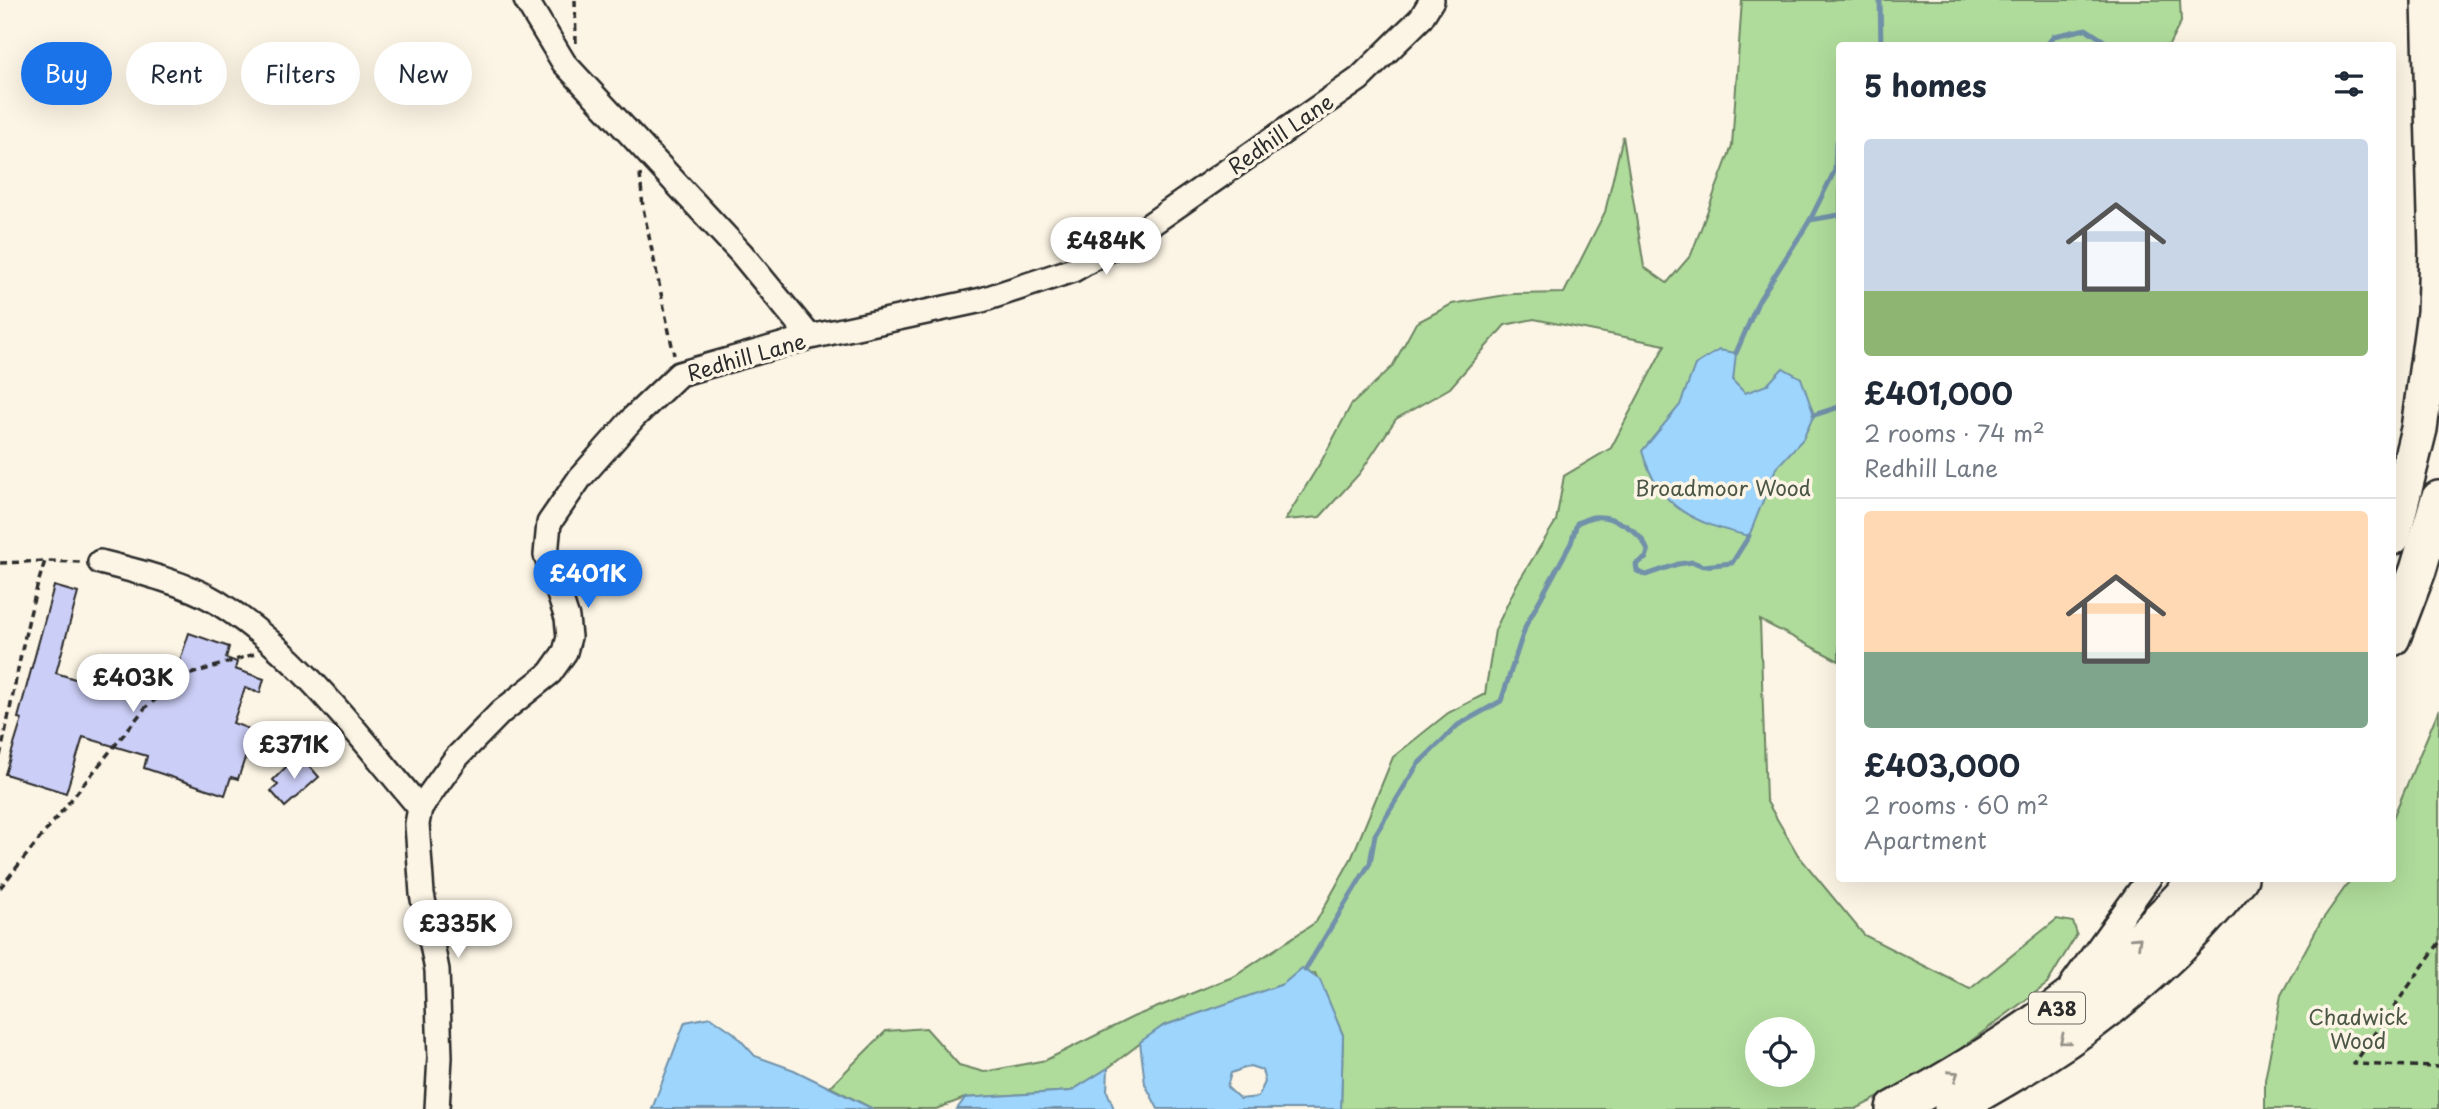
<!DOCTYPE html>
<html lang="en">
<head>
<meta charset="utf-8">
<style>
  :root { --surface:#fff; --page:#f6f6f7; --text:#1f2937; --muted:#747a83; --line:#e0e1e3; --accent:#1a73e8 }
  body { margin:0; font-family:"Playpen Sans",sans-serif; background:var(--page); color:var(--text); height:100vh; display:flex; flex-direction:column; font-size:26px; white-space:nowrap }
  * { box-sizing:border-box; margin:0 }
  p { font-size:23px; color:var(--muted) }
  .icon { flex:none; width:38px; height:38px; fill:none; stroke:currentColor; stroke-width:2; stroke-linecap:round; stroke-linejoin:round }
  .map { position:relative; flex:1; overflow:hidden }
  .panel { position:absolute; left:1836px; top:42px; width:560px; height:840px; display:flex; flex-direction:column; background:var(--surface); border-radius:7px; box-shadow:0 7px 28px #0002 }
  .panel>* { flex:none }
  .banner { position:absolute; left:21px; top:42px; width:665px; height:63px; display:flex; gap:14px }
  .buttons { position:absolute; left:1745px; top:1017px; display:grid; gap:14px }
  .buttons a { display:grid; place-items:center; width:70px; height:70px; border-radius:50%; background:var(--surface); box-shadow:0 7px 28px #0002; font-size:35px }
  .price { position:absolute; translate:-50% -60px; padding:0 16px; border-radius:24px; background:#fff; color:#222; font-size:23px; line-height:46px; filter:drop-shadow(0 2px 4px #0008) }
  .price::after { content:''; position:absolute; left:50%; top:42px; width:21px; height:16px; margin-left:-10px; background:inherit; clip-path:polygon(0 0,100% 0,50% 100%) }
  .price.selected { background:var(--accent); color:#fff }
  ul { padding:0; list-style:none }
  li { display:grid; align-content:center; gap:14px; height:371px; padding:0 28px }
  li+li { border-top:2px solid var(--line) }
  li span { display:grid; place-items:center; height:217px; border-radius:7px; color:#555 }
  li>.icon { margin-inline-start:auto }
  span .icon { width:126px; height:126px; fill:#fffc; stroke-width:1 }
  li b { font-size:30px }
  h2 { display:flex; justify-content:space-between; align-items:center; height:84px; padding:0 28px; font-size:30px }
  .pill { padding:0 24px; border-radius:32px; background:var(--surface); box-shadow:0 7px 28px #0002; font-size:24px; line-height:63px }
  .pill.selected { background:var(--accent); color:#fff }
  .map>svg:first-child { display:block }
  .green { fill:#afdc9b; stroke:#6d8463; stroke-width:2; fill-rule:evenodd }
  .water { fill:#9ed5fd; stroke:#7091a9; stroke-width:2; fill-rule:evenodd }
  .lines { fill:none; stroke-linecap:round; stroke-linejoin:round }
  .stream { stroke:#7091a9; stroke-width:5 }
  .building { fill:#cbcef6; stroke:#2b2b2b; stroke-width:2 }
  .minor-casing { stroke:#2b2b2b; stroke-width:28 }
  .highway-casing { stroke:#2b2b2b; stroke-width:40 }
  .path { stroke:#2b2b2b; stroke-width:3.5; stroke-dasharray:7 5; stroke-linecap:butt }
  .minor { stroke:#fcf5e5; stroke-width:23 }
  .highway { stroke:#fcf5e5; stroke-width:35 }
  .oneway { stroke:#949088 }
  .labels { text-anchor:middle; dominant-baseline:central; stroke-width:7; stroke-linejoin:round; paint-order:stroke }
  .shield { fill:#fcf5e5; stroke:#6a6863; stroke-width:2 }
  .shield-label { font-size:19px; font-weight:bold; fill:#2b2b2b }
  .street-label { font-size:21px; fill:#2b2b2b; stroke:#fcf5e5 }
  .park-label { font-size:21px; fill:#4c5747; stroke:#fcf5e5 }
</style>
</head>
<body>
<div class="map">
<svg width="2439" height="1109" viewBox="0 0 2439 1109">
  <rect width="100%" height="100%" fill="#fcf5e5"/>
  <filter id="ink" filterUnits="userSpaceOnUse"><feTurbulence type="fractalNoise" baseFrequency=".0143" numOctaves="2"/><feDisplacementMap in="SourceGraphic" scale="14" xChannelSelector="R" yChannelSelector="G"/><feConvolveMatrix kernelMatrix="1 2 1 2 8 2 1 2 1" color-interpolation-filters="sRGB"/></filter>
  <g filter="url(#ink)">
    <g class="green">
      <path d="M1742,0H2180L2181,22L2169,45L1839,46V661L1760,620L1766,800L1798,855L1864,935L1970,989L2057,919L2073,922L2077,934L2047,984L1935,1068L1856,1109H1341L1343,1035L1315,973L1163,1026L1108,1068L1071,1091L965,1098L936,1109H873L830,1087L886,1031L926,1028L959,1065L984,1072L1046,1060L1133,1017L1235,976L1316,922L1352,857L1393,757L1448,713L1485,694L1495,630L1517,584L1556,521L1564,476L1611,448L1665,345L1534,319L1505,325L1450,388L1396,419L1360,473L1320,517L1285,520L1322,460L1351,405L1392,367L1416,323L1452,304L1512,294L1564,293L1605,212L1623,136L1644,267L1667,283L1691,255L1732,146ZM1757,1029H1802V1074H1757Z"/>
      <path d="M2439,709V1109H2265V1080L2281,995L2320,923L2351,879L2392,878V820Z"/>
    </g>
    <g class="water">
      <path d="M1719,350L1736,353L1733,381L1745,393L1767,385L1783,368L1801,378L1814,415L1803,439L1776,468L1749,536C1694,523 1659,509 1642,451L1680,405L1695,365Z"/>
      <path d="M1302,968L1320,980L1343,1035L1341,1109H1158L1145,1084L1140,1042L1163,1026L1283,984ZM1250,1066L1262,1070L1265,1082L1258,1097L1240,1099L1227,1087L1231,1073Z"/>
      <path d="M711,1017L734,1033L755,1056L794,1070L873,1109H652L685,1022Z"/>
      <path d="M1108,1068L1107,1091L1114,1109H957L965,1098L1071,1091Z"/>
    </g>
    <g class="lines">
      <g class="stream">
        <path d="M1880,0L1881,46"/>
        <path d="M2046,46L2054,36L2086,29L2112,46"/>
        <path d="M1810,220L1839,215"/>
        <path d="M1736,353L1759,300L1810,220L1835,170L1836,143L1839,138"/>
        <path d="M1814,415L1839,407"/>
        <path d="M1305,970L1370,863L1375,835L1418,764L1458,725L1501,701L1526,625L1571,543L1577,523C1582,521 1588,518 1593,517C1615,515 1641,531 1648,551L1646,558L1636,564L1637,571L1646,575L1678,564L1693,562L1703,566L1732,563L1749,536"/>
      </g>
    </g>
    <g class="building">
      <path d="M54,586L78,593L56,673L94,685L100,668L171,688L189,633L229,647L226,658L237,662L235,669L264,679L260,693L245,688L233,723L260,733L251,760L245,758L238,779L231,777L225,795L144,768L147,756L83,737L66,793L5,774L22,719L18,718Z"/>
      <path d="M299,754L319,777L285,807L271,791L278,785L273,780Z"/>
    </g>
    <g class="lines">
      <g class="minor-casing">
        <g id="minor">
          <path d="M526,0L564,63L741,253L810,337"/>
          <path d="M100,562C136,571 186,583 217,602C300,654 358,735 420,808"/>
          <path d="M2072,984L2149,878"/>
          <path d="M437,1109L440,1057L437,970L422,894L417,824L420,808L456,758L501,712L550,673L565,652L569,637L567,618L546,555L549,523L580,478L635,416L679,374L810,337L982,300L1073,270L1141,231L1359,79L1421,18L1432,0"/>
        </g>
      </g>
      <g class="highway-casing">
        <g id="highway">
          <path d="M2392,537L2419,429L2435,312L2437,251L2430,0"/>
          <path d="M2392,638L2418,570L2439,499"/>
          <path d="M1894,1109C2006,1048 2115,975 2198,878"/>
          <path d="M1952,1109C1983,1091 2014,1074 2045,1054C2118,1008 2186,946 2240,878"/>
        </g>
      </g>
      <g class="path">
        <path d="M575,0L576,43"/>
        <path d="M640,174L643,208L674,355"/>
        <path d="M0,563L45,561"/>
        <path d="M0,756C15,691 24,625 45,561L80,562"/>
        <path d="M0,888L145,708L185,676L254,654"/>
        <path d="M2439,943L2354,1064L2439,1067"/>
      </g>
      <use href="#minor" class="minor"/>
      <use href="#highway" class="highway"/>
    </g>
    <defs><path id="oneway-chevron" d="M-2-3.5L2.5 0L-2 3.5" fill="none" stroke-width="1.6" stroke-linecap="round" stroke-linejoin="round" transform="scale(1.75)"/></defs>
    <g class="oneway">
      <use href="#oneway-chevron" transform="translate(2137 941) rotate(-43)"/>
      <use href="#oneway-chevron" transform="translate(2064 1040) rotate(143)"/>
      <use href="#oneway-chevron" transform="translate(1954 1075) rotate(-33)"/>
    </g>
  </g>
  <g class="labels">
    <rect class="shield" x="2029" y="992.5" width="56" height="31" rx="5"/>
    <g class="shield-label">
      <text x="2057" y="1008">A38</text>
    </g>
    <g class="street-label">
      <text transform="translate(1280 133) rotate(-35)">Redhill Lane</text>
      <text transform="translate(746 356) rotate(-16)">Redhill Lane</text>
    </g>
    <g class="park-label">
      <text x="1723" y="487">Broadmoor Wood</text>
      <text x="2358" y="1016">Chadwick<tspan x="2358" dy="24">Wood</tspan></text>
    </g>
  </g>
</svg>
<div class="buttons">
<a><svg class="icon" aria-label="locate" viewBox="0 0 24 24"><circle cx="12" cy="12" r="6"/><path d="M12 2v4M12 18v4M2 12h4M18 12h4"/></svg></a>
</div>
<b class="price" style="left:1106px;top:277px">£484K</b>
<b class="price selected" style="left:588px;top:610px">£401K</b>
<b class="price" style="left:133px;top:714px">£403K</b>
<b class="price" style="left:294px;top:781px">£371K</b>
<b class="price" style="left:458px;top:960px">£335K</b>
<div class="banner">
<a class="pill selected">Buy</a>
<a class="pill">Rent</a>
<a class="pill">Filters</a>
<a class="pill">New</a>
</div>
<section class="panel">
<h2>5 homes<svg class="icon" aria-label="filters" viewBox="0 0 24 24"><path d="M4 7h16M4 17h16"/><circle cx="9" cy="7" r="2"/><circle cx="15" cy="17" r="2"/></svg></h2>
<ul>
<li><span style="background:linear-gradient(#c9d6e8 70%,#8fb573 0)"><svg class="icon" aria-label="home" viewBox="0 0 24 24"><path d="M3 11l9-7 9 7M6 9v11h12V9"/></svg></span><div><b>£401,000</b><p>2 rooms · 74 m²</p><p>Redhill Lane</p></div></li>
<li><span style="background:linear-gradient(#ffd9b3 65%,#7fa58c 0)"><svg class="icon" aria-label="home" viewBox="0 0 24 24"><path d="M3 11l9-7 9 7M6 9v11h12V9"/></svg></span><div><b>£403,000</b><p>2 rooms · 60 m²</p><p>Apartment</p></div></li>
</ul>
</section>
</div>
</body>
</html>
